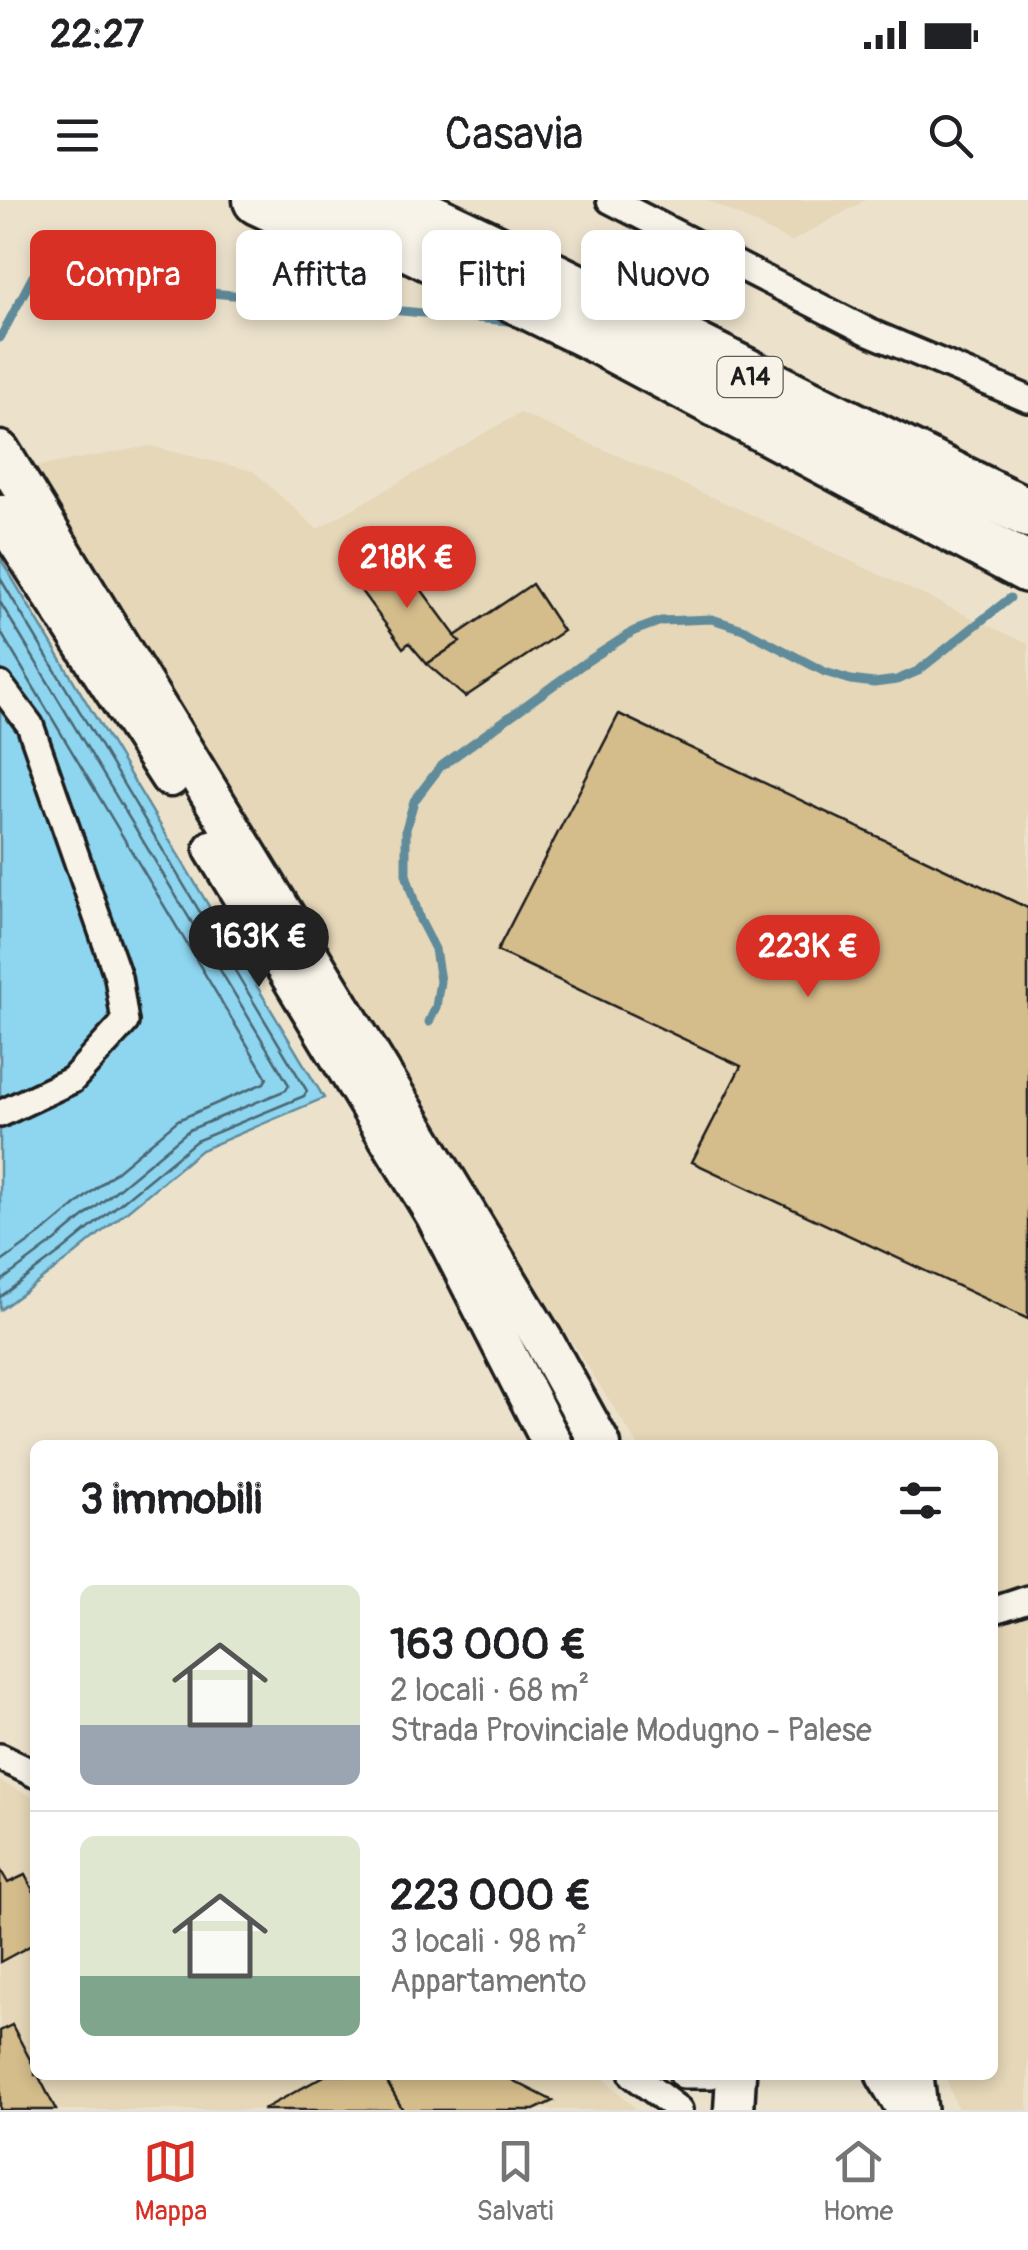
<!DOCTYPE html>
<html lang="it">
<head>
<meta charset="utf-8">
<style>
  :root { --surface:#fff; --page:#f2f2f2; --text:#202124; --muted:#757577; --line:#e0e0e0; --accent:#d93025 }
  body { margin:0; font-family:Pangolin,sans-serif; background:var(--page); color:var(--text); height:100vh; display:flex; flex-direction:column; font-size:38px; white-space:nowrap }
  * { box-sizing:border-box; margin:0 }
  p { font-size:32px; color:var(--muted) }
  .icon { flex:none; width:55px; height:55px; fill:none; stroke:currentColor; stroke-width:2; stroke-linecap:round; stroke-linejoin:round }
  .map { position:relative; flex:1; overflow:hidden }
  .sheet { position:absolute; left:30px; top:1240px; width:968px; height:640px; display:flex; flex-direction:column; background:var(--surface); border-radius:15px; box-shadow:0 5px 15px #0003 }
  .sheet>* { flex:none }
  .hud { position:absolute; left:30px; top:30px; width:970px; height:90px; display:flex; gap:20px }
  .price { position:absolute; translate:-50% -85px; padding:0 22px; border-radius:35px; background:var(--accent); color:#fff; font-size:32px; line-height:65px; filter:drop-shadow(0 2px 5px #0008) }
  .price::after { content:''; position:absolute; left:50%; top:60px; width:30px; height:22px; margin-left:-15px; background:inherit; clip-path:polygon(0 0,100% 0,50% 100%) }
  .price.selected { background:#222; color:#fff }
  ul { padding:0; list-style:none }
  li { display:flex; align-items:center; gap:30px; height:250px; padding:0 50px }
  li+li { border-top:2px solid var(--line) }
  li span { display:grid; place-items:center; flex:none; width:280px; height:200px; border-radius:15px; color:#555 }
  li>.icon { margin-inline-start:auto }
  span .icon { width:120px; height:120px; fill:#fffc; stroke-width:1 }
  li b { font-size:42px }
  h2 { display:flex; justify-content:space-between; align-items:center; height:120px; padding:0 50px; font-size:42px }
  .chip { padding:0 35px; border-radius:15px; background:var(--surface); box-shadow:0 5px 15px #0003; font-size:35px; line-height:90px }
  .chip.selected { background:var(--accent); color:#fff }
  .status { display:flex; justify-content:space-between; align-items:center; height:70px; padding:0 50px; background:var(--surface); direction:ltr }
  .status svg { height:28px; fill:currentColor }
  header { display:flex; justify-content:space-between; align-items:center; height:130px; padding:0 50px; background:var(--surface); font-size:45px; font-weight:600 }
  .dock { display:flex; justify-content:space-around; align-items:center; height:140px; border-top:2px solid var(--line); background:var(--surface); font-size:28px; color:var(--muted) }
  .dock a { display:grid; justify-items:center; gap:5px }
  .dock .selected { color:var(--accent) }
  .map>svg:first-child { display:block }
  .built { fill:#e5d7b8 }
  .water { fill:#8ed5f0; stroke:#608b9b; stroke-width:2.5 }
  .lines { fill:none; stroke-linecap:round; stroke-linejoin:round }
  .shore { stroke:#4a6671; stroke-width:2.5 }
  .stream { stroke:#608b9b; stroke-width:9 }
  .building { fill:#d4bc8b; stroke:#1c1c1c; stroke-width:2.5 }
  .street-casing { stroke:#1c1c1c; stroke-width:32 }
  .secondary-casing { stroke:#1c1c1c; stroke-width:45 }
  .highway-casing { stroke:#1c1c1c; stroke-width:55 }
  .street { stroke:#f7f3e8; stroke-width:25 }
  .secondary { stroke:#f7f3e8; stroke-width:38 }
  .highway { stroke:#f7f3e8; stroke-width:48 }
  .labels { text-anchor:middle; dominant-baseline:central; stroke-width:10; stroke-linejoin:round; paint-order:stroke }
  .shield { fill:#f7f3e8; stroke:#5e5c59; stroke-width:2.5 }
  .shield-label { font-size:25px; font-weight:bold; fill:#1c1c1c }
</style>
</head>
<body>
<div class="status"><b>22:27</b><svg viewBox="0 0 49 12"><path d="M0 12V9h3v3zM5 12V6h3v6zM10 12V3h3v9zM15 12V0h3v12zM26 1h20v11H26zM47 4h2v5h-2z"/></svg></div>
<header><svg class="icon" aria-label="menu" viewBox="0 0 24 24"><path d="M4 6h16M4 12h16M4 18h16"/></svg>Casavia<svg class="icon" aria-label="search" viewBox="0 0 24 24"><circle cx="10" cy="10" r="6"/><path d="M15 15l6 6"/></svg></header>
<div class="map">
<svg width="1028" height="1910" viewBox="0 0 1028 1910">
  <rect width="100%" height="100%" fill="#ece2cc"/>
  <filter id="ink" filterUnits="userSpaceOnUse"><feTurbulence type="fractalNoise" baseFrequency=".01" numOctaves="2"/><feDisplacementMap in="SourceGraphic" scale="20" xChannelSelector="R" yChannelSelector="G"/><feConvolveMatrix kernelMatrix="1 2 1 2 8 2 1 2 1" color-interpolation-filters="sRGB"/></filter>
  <g filter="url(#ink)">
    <g class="built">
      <path d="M707,0H866L791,42Z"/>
      <path d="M520,213L737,308L1028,444V1910H958L945,1875H992V1245H638L12,271L150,246L253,271L317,329Z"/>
      <path d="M0,1581L35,1598V1875H600L637,1910H0Z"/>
    </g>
    <path class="water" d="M0,358L324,898L201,950L69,1059L0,1110Z"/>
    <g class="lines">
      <g class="shore">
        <path d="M0,378L307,891L304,896L196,941L62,1051L0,1097"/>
        <path d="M0,402L289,885L286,890L189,930L55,1041L0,1082"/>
        <path d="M0,431L267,878L264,883L178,920L46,1030L0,1063"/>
      </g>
      <g class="stream">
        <path d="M0,138L33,76L518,122"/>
        <path d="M429,822L436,807L440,781L435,749L420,720L406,674V629L414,601L440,567L583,464L634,431L661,421L712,419L743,429L825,472L851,480L874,483L897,480L918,471L1010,398"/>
      </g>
    </g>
    <g class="building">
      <path d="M396,355L460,442L427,464L409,443L403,448L356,384Z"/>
      <path d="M532,384L563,431L465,497L427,464L460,442L455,436Z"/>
      <path d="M619,514L1028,708V1119L692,962L741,866L497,751Z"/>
      <path d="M0,1669L8,1683L25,1675L35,1694V1743L0,1762Z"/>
      <path d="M12,1825L35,1869V1875H38L56,1910H0V1831Z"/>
      <path d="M326,1875H383L403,1910H262Z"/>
      <path d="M383,1875H502L553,1901L534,1910H403Z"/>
    </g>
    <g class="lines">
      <g class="street-casing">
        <g id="street">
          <path d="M610,0L869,132L1028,199"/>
          <path d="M0,485L30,525L118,777L125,822L72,880L0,914"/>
          <path d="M992,1411L1028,1399"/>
          <path d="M0,1557L35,1574"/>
          <path d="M633,1875L679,1910"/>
          <path d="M683,1875H711"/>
          <path d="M920,1875L924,1910"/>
        </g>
      </g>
      <g class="secondary-casing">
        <g id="secondary">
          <path d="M0,251L408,917L543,1140L601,1245"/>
          <path d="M0,314L170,577"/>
          <path d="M214,649L436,1016L553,1245"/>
          <path d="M886,1875L907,1910"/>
          <path d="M734,1910L736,1875"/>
        </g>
      </g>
      <g class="highway-casing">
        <g id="highway">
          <path d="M258,0L341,39"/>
          <path d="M314,0L590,135L1028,368"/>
          <path d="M391,0C606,99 815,210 1028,313"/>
        </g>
      </g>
      <use href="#street" class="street"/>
      <use href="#secondary" class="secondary"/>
      <use href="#highway" class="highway"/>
    </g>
  </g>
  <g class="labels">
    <rect class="shield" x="717.5" y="157" width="65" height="40" rx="8"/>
    <g class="shield-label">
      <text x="750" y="177">A14</text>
    </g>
  </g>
</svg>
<b class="price" style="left:407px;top:411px">218K €</b>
<b class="price selected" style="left:259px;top:790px">163K €</b>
<b class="price" style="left:808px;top:800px">223K €</b>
<div class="hud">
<a class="chip selected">Compra</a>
<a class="chip">Affitta</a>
<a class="chip">Filtri</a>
<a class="chip">Nuovo</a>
</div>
<section class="sheet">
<h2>3 immobili<svg class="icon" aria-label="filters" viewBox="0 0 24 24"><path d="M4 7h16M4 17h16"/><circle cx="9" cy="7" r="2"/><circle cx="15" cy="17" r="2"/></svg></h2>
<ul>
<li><span style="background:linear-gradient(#dfe7d0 70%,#9aa5b1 0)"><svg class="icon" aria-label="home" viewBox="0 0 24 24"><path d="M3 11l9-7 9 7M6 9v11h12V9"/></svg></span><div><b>163 000 €</b><p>2 locali · 68 m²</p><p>Strada Provinciale Modugno - Palese</p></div></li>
<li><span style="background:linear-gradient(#dfe7d0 70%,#7fa58c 0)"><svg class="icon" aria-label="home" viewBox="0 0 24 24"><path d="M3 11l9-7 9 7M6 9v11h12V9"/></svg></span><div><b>223 000 €</b><p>3 locali · 98 m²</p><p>Appartamento</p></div></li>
</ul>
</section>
</div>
<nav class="dock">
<a class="selected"><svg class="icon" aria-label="map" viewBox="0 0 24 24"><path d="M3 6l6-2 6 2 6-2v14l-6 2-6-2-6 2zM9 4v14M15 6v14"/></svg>Mappa</a>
<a><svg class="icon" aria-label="saved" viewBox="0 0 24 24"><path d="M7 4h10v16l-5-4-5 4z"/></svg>Salvati</a>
<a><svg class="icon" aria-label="home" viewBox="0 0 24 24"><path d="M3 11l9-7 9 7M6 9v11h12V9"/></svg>Home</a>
</nav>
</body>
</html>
